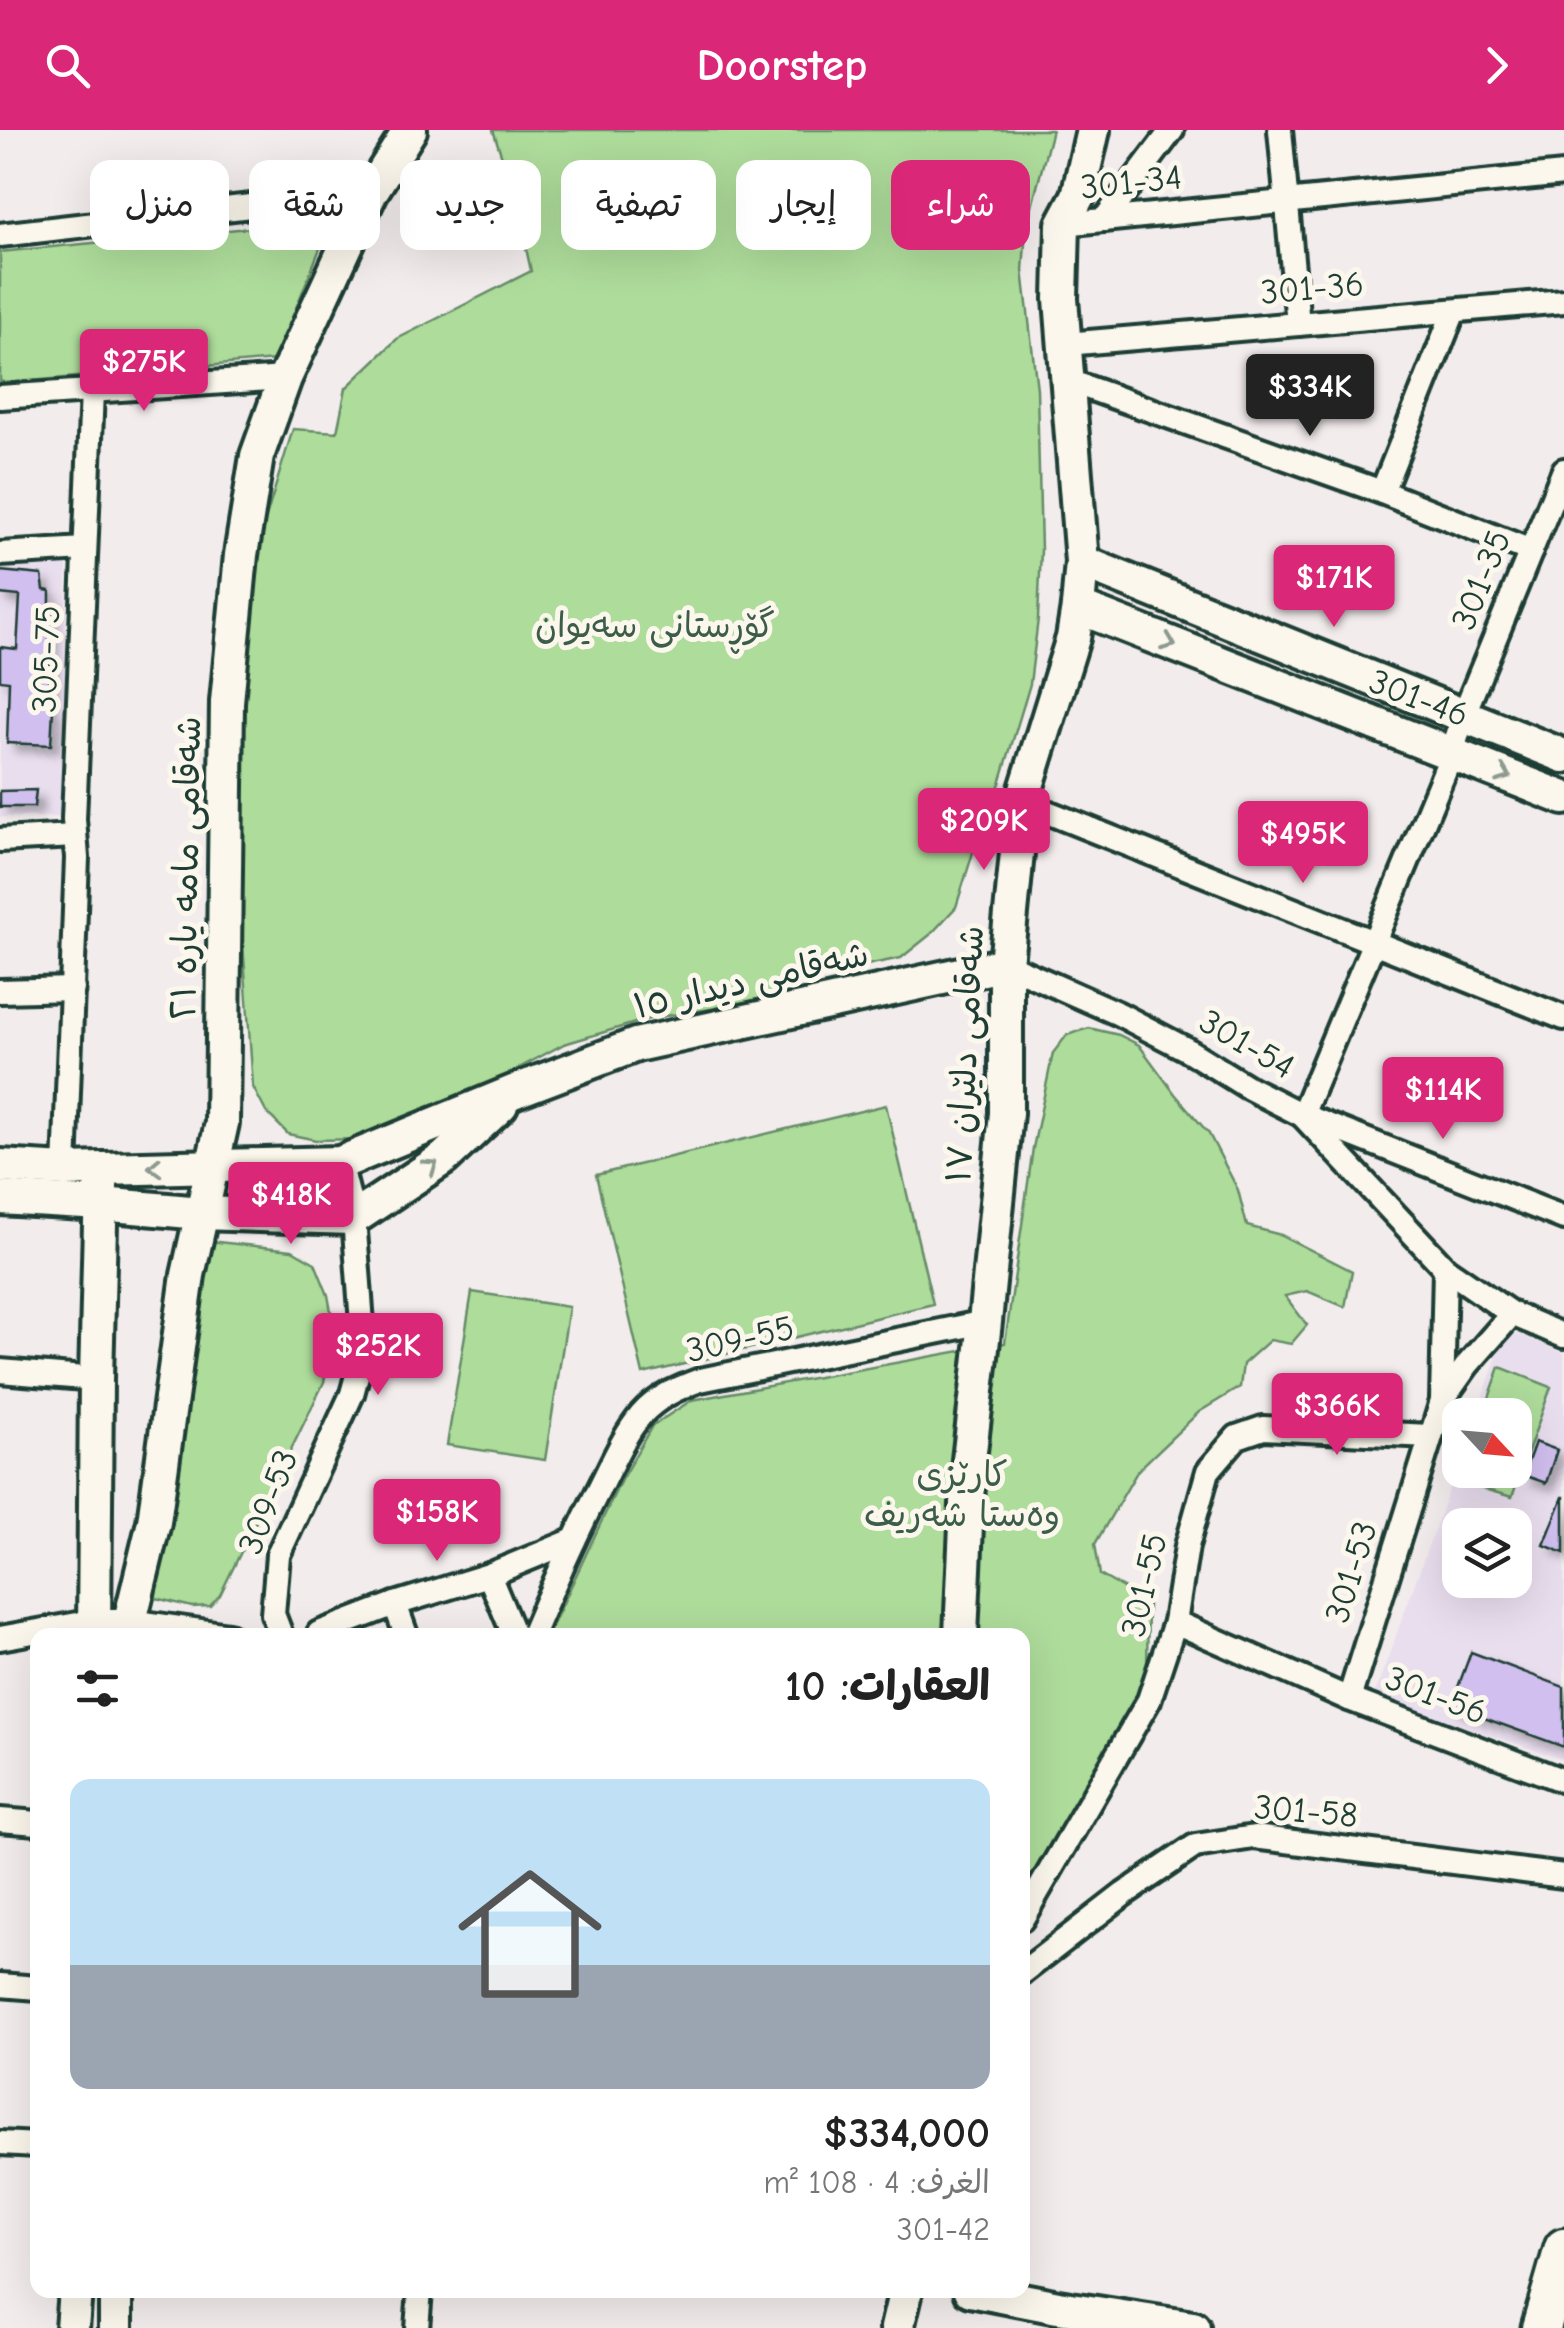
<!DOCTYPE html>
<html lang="ar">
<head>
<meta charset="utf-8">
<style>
  :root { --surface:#fff; --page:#f2f2f2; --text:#222; --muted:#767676; --accent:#db2777 }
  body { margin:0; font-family:"Comic Neue","Playpen Sans Arabic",sans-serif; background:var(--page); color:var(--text); direction:rtl; height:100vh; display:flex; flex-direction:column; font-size:38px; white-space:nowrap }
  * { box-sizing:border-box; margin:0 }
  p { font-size:32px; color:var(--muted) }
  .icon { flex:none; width:55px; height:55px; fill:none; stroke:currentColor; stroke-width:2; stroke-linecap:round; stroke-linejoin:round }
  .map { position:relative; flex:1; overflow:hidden; direction:ltr }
  .side { position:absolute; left:30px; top:1498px; width:1000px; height:670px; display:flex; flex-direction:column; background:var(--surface); border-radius:20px; box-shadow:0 10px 40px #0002; direction:rtl }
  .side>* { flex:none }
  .guide { position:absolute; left:30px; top:30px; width:1000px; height:90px; direction:rtl; display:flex; gap:20px }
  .needle { width:65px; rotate:116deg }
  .buttons { position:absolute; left:1442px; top:1268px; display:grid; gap:20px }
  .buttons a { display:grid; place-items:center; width:90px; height:90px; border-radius:20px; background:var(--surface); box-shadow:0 10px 40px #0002; font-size:50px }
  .price { position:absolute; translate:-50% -85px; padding:0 22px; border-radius:10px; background:var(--accent); color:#fff; font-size:32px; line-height:65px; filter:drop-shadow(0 2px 5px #0008) }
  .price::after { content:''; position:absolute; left:50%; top:60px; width:30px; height:22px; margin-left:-15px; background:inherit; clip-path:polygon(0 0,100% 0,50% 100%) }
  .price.current { background:#222; color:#fff }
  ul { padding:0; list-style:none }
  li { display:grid; align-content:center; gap:20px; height:530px; padding:0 40px }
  li span { display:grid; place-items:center; height:310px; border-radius:20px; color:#555 }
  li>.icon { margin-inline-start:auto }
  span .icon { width:180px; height:180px; fill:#fffc; stroke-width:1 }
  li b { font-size:42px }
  h2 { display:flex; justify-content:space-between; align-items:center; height:120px; padding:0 40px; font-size:42px }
  .chip { padding:0 35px; border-radius:20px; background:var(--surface); box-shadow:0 10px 40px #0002; font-size:35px; line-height:90px }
  .chip.current { background:var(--accent); color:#fff }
  header { display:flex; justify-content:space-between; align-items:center; height:130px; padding:0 40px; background:var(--accent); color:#fff; font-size:45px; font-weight:600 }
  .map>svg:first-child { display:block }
  .built { fill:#e9deee; fill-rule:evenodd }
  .green { fill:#aedc9b; stroke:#668c68; stroke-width:2.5 }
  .building { fill:#d1bfef; stroke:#1f3d34; stroke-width:2.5; filter:url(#shadow) }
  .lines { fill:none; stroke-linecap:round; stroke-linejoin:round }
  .street-casing { stroke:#1f3d34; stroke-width:30 }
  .secondary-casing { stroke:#1f3d34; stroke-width:40 }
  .primary-casing { stroke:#1f3d34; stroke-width:45 }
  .street { stroke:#fbf7ec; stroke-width:22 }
  .secondary { stroke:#fbf7ec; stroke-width:32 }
  .primary { stroke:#fbf7ec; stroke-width:38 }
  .oneway { stroke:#8d9a90 }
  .labels { text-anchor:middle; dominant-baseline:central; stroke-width:10; stroke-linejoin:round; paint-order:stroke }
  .street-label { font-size:35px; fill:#1f3d34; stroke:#fbf7ec }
  .park-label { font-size:35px; fill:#3c5d49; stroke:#fbf7ec }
</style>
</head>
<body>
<header><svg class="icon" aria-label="forward" viewBox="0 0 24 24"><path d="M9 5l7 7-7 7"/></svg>Doorstep<svg class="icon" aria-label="search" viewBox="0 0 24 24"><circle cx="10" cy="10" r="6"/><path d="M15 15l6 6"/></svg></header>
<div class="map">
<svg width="1564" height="2198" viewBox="0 0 1564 2198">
  <defs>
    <filter id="shadow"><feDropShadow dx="8" dy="8" stdDeviation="5" flood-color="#0004"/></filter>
  </defs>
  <rect width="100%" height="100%" fill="#f3eced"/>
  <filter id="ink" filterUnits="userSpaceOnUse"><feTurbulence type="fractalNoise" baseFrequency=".01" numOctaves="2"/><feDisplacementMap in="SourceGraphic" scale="20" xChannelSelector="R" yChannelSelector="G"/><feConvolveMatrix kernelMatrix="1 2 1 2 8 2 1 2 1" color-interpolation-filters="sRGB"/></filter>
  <g filter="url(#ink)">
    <g class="built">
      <path d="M67,431L63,687H0V433Z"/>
      <path d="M1517,1204L1564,1223V1630L1374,1566L1460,1329V1340H1515V1285H1476L1502,1213ZM1460,1395H1515V1450H1460Z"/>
    </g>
    <g class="green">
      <path d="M493,0H1052L1026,99L1023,140L1037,259L1041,420L1038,489L1030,554L1000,653L981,697L956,777L931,804L901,828L847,839L788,842L781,865L750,873L652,888L564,914L521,937L483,967L358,1009L316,1010L288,1004L266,982L253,957L237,725L238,560L260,407L293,299L337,302L346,258L397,209L531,141L514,63Z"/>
      <path d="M310,92L319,96L323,111L275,230L6,253L0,251V122Z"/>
      <path d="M1089,898L1119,905L1139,915L1175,964L1209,1004L1238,1060L1247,1096L1281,1105L1352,1141L1345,1177L1307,1161L1285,1166L1307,1195L1291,1214L1270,1210L1243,1234L1240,1257L1199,1282L1138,1340L1095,1414L1100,1445L1148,1472L1147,1539L1121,1605L1023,1772L1022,1505H548L621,1350L652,1296L692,1270L1005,1213L1033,1018L1053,923L1067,905Z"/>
      <path d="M886,975L933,1174L643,1244L596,1045Z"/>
      <path d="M208,1111L292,1120L315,1133L328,1165L334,1198L324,1252L220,1465L210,1476L192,1477L156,1468V1448Z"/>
      <path d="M472,1162L569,1177L545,1330L447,1315Z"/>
      <path d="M1500,1237L1551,1257L1512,1367L1458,1352L1463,1340H1515V1285H1483Z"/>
    </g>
    <g class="building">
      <path d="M0,441L42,445L44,460L50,461L49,578L53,579L51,615L7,613L9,551L0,550V517L17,519L20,466L0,464Z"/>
      <path d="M36,660L34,677H0V661Z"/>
      <path d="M1535,1312L1557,1320L1546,1353L1523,1345Z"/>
      <path d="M1563,1367H1564V1423L1544,1415Z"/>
      <path d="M1471,1522L1564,1557V1617L1451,1576Z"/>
    </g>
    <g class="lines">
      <g class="street-casing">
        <g id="street">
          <path d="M1280,0L1298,194"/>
          <path d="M1104,90L1172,0"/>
          <path d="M1063,94L1564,44"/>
          <path d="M0,105L371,62"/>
          <path d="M1066,214L1564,171"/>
          <path d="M1069,251L1382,362L1531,421"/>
          <path d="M0,267L285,248"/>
          <path d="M1564,340L1463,586L1452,624L1302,985L1564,1088"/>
          <path d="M1382,362L1454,181"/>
          <path d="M0,424L85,419"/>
          <path d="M1022,672L1564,888"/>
          <path d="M0,710L75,706"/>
          <path d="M1006,834L1119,884L1186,919L1249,958L1302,985L1445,1138L1512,1184L1564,1206"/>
          <path d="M0,861L73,859"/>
          <path d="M65,1040L77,728L74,689L92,261"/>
          <path d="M0,1241L96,1249"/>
          <path d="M1442,1271L1445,1138"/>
          <path d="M489,1445L514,1505"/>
          <path d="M395,1474L406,1505"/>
          <path d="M1175,1492L1349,1569L1564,1651"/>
          <path d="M319,1503L395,1474L489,1445L574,1410"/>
          <path d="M281,1505L273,1484L278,1425L352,1264L364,1220L354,1088L340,1033"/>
          <path d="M532,1505C554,1453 577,1402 603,1351C614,1329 625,1304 641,1285C657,1267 678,1258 700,1250L985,1192"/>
          <path d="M0,1508L94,1491H130L229,1505"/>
          <path d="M1349,1569L1442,1271L1468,1234L1512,1184"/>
          <path d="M0,1690L38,1693"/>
          <path d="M1022,1789L1149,1570L1175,1492L1187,1416L1208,1341L1237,1307L1263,1298L1430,1306"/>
          <path d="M1022,1843L1124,1764L1195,1716L1254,1707L1564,1746"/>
          <path d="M0,1855L38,1858"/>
          <path d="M0,2013L38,2015"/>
          <path d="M417,2198L420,2160"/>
        </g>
      </g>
      <g class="secondary-casing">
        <g id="secondary">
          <path d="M1082,432L1564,626"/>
          <path d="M1078,477L1564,668"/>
          <path d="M0,1036L65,1040L340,1033L518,960L636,915L1006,834"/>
          <path d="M0,1068L101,1074L201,1083L354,1088L444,1028L501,975"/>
          <path d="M94,1505L96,1249L101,1055"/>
          <path d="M129,1505L130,1491L154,1392L188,1145L222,993L227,572L241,425L257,326L285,248L371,62L410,0"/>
          <path d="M961,1505L969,1330L985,1192L1006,983V834L1022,672L1073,508L1078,477L1082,432L1061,169L1063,94L1078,66L1093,0"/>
          <path d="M971,2160L1058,2177L1193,2198"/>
          <path d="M72,2198L75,2160"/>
          <path d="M116,2198V2160"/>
          <path d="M897,2198L906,2160"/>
        </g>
      </g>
      <g class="primary-casing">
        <path id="primary" d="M1541,2198L1564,2118"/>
      </g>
      <use href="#street" class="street"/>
      <use href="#secondary" class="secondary"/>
      <use href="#primary" class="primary"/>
    </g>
    <defs><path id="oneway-chevron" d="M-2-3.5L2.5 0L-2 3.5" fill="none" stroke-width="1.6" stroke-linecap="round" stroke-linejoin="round" transform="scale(2.5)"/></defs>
    <g class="oneway">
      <use href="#oneway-chevron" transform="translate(1169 513) rotate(22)"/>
      <use href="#oneway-chevron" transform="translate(1504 645) rotate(21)"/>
      <use href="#oneway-chevron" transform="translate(431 1036) rotate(-34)"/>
      <use href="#oneway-chevron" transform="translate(155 1037) rotate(178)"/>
    </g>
  </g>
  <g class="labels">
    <g class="street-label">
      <text transform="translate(1131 52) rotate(-6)">301-34</text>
      <text transform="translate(1312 158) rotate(-5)">301-36</text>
      <text transform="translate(1481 450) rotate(-68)">301-35</text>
      <text transform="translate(46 529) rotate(-88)">305-75</text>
      <text transform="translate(1419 568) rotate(21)">301-46</text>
      <text transform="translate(186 738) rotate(-89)">شەقامی مامە یارە ٢١</text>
      <text transform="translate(751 850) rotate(-13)">شەقامی دیدار ١٥</text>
      <text transform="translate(1247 914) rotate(30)">301-54</text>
      <text transform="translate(965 924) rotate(-87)">شەقامی دلێران ١٧</text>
      <text transform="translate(740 1209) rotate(-13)">309-55</text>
      <text transform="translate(268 1372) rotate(-69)">309-53</text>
      <text transform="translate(1351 1442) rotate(-73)">301-53</text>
      <text transform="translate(1144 1455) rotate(-77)">301-55</text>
      <text transform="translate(1436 1565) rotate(21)">301-56</text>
      <text transform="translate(1306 1681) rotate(5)">301-58</text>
    </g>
    <g class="park-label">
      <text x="655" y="495">گۆڕستانی سەیوان</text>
      <text x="962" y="1344">کارێزی<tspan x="962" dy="40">وەستا شەریف</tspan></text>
    </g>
  </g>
</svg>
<div class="buttons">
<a><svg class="needle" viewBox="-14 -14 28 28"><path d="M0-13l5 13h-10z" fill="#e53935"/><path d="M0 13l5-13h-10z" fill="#767676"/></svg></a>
<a><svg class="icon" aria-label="layers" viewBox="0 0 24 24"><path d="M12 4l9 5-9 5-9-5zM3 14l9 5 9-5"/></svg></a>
</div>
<b class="price" style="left:144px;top:284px">$275K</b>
<b class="price current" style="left:1310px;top:309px">$334K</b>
<b class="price" style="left:1334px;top:500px">$171K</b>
<b class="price" style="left:984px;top:743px">$209K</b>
<b class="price" style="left:1303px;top:756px">$495K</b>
<b class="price" style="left:1443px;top:1012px">$114K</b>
<b class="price" style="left:291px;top:1117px">$418K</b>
<b class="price" style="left:378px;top:1268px">$252K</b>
<b class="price" style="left:1337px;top:1328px">$366K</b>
<b class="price" style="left:437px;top:1434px">$158K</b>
<div class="guide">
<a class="chip current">شراء</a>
<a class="chip">إيجار</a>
<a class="chip">تصفية</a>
<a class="chip">جديد</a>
<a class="chip">شقة</a>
<a class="chip">منزل</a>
</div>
<section class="side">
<h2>العقارات: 10<svg class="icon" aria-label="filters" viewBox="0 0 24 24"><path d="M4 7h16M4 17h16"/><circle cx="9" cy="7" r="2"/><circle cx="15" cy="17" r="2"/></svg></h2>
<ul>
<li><span style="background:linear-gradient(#bfe0f5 60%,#9aa5b1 0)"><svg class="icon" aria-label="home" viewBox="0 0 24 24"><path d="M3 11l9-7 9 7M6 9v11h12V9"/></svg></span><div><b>$334,000</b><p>الغرف: 4 · 108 m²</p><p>301-42</p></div></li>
</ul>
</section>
</div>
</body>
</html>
